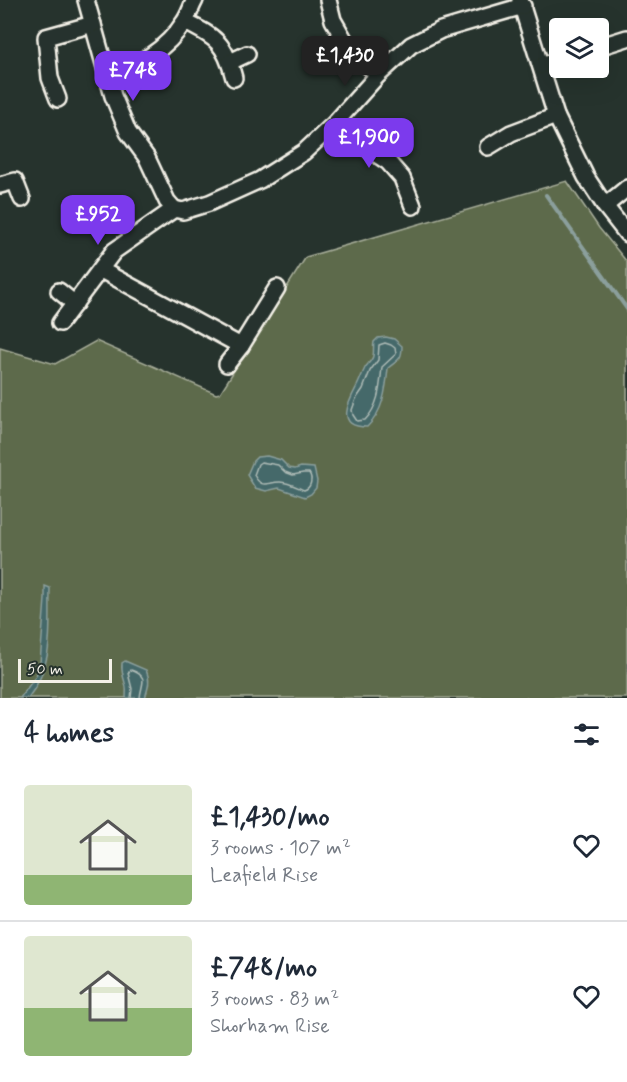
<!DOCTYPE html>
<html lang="en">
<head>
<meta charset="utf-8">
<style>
  :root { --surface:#fff; --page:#f2f2f3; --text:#1f2937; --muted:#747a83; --line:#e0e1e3; --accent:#7c3aed }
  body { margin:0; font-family:Mynerve,sans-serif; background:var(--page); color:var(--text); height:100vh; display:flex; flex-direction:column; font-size:22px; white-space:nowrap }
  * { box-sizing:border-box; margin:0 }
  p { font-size:20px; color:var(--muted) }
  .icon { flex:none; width:33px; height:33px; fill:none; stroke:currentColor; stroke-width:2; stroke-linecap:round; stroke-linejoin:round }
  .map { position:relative; height:698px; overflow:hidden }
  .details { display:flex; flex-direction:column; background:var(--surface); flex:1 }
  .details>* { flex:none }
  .fabs { position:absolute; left:549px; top:18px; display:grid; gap:12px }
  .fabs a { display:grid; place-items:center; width:60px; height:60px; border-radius:6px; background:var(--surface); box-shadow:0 6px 24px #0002; font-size:30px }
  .scale { position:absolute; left:18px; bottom:15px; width:94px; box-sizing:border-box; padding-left:6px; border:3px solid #f4f1e8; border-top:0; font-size:16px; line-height:21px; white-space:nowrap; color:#f4f1e8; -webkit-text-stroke:4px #26332d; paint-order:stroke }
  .price { position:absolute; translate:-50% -51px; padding:0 14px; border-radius:12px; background:var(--accent); color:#fff; font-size:20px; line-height:39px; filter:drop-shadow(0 2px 3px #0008) }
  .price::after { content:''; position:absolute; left:50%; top:36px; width:18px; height:14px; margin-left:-9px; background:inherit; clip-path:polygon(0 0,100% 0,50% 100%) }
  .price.selected { background:#222; color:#fff }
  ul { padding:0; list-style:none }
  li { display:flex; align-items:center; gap:18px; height:150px; padding:0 24px }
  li+li { border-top:2px solid var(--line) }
  li span { display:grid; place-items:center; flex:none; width:168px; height:120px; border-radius:6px; color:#555 }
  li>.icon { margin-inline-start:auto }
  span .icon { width:72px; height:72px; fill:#fffc; stroke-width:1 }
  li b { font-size:26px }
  h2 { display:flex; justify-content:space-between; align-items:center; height:72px; padding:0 24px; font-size:26px }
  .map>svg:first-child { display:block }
  .green { fill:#5d6a4c; stroke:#a8ae9a; stroke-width:1.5 }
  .water { fill:#45696a; stroke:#8b9f9c; stroke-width:1.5 }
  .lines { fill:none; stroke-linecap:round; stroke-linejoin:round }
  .shore { stroke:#aebbb6; stroke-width:1.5 }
  .stream { stroke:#8b9f9c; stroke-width:4 }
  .minor-casing { stroke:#f4f1e8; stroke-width:20 }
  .minor { stroke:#26332d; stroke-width:15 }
</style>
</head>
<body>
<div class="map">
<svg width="627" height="698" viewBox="0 0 627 698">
  <rect width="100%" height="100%" fill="#26332d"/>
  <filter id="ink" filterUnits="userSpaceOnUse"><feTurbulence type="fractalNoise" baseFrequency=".0167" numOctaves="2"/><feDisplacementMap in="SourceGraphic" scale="12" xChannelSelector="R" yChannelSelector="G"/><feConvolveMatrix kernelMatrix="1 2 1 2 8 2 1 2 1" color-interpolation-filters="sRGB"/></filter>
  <g filter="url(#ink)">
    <path class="green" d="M567,181L599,228L627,262V698H0V348L55,364L96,341L216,394L220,393L306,257Z"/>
    <g class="water">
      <path d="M386,337L394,339L402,346C402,360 398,360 388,368C386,390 383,412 367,427C335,427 348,403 357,386C360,380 362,374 365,368C367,364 372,361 373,356C374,352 373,346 374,342L378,338Z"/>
      <path d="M267,456L281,460L289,468L295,469L301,467L314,468L317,481L316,488L311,494L305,497L279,488L266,491L255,488L247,475L253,461L257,457Z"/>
      <path d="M45,586L50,588C49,630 55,663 28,698H20L36,676L40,663L45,599Z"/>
      <path d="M125,661L146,670C151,681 148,688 145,698H126C126,693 127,688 125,683C123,675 121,672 122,663Z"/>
    </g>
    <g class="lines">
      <g class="shore">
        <path d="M385,343L391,345L395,348L396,354L382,367C380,386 379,406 365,420L357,421L353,415L352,410L356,399L363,389L370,371L378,360L379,345Z"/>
        <path d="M261,462L278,465L285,472L293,475L303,473H309C313,479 311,488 304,490C297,487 288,482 280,482C267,482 262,490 254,475L258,464Z"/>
        <path d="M131,698L132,689L128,673L131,670C150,677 141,683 140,698"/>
      </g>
      <path class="stream" d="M546,195L627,309"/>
      <g class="minor-casing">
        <g id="minor">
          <path d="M86,0L113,96L128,132L147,158L167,201L174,209"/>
          <path d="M328,0L333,20L349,48L378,75"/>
          <path d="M520,0L556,116L586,177L605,206L627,234"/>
          <path d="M185,22C216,37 225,43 234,78"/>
          <path d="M598,47L627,38"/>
          <path d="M230,62L247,54"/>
          <path d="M541,66L560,60"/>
          <path d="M107,77C137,67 167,49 184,22C189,15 191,7 195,0"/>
          <path d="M58,99L50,78L46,37L93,24"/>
          <path d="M335,123L358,142L388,162L402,178L413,206"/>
          <path d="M488,147L511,133L556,116"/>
          <path d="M0,185L15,181L22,199"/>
          <path d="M605,206L627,188"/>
          <path d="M101,270L241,346L227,364"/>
          <path d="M59,291L75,304"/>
          <path d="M60,323L114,251L174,209L183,211L209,203L260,180L304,152L335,123L378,75L411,45L441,30L523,6"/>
          <path d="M241,346L277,288"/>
        </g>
      </g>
      <use href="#minor" class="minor"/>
    </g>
  </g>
</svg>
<div class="fabs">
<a><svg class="icon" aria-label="layers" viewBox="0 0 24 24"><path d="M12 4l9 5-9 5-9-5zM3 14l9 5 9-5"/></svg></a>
</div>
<div class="scale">50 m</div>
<b class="price selected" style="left:345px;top:87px">£1,430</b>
<b class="price" style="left:133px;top:102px">£748</b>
<b class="price" style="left:369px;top:169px">£1,900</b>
<b class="price" style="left:98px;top:246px">£952</b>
</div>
<section class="details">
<h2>4 homes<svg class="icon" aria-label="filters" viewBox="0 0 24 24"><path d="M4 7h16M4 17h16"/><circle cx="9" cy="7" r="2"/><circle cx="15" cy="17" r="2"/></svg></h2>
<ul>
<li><span style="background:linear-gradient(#dfe7d0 75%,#8fb573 0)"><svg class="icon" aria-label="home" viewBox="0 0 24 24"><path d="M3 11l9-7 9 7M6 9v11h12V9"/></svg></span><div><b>£1,430/mo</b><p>3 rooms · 107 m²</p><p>Leafield Rise</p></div><svg class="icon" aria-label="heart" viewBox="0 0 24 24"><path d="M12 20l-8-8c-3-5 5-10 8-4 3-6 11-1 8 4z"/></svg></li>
<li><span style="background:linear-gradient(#dfe7d0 60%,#8fb573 0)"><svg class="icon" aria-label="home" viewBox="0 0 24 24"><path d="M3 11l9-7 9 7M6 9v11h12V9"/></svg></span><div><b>£748/mo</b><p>3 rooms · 83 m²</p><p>Shorham Rise</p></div><svg class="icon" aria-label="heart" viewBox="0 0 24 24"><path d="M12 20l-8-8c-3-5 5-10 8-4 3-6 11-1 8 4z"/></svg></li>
</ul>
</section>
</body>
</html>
